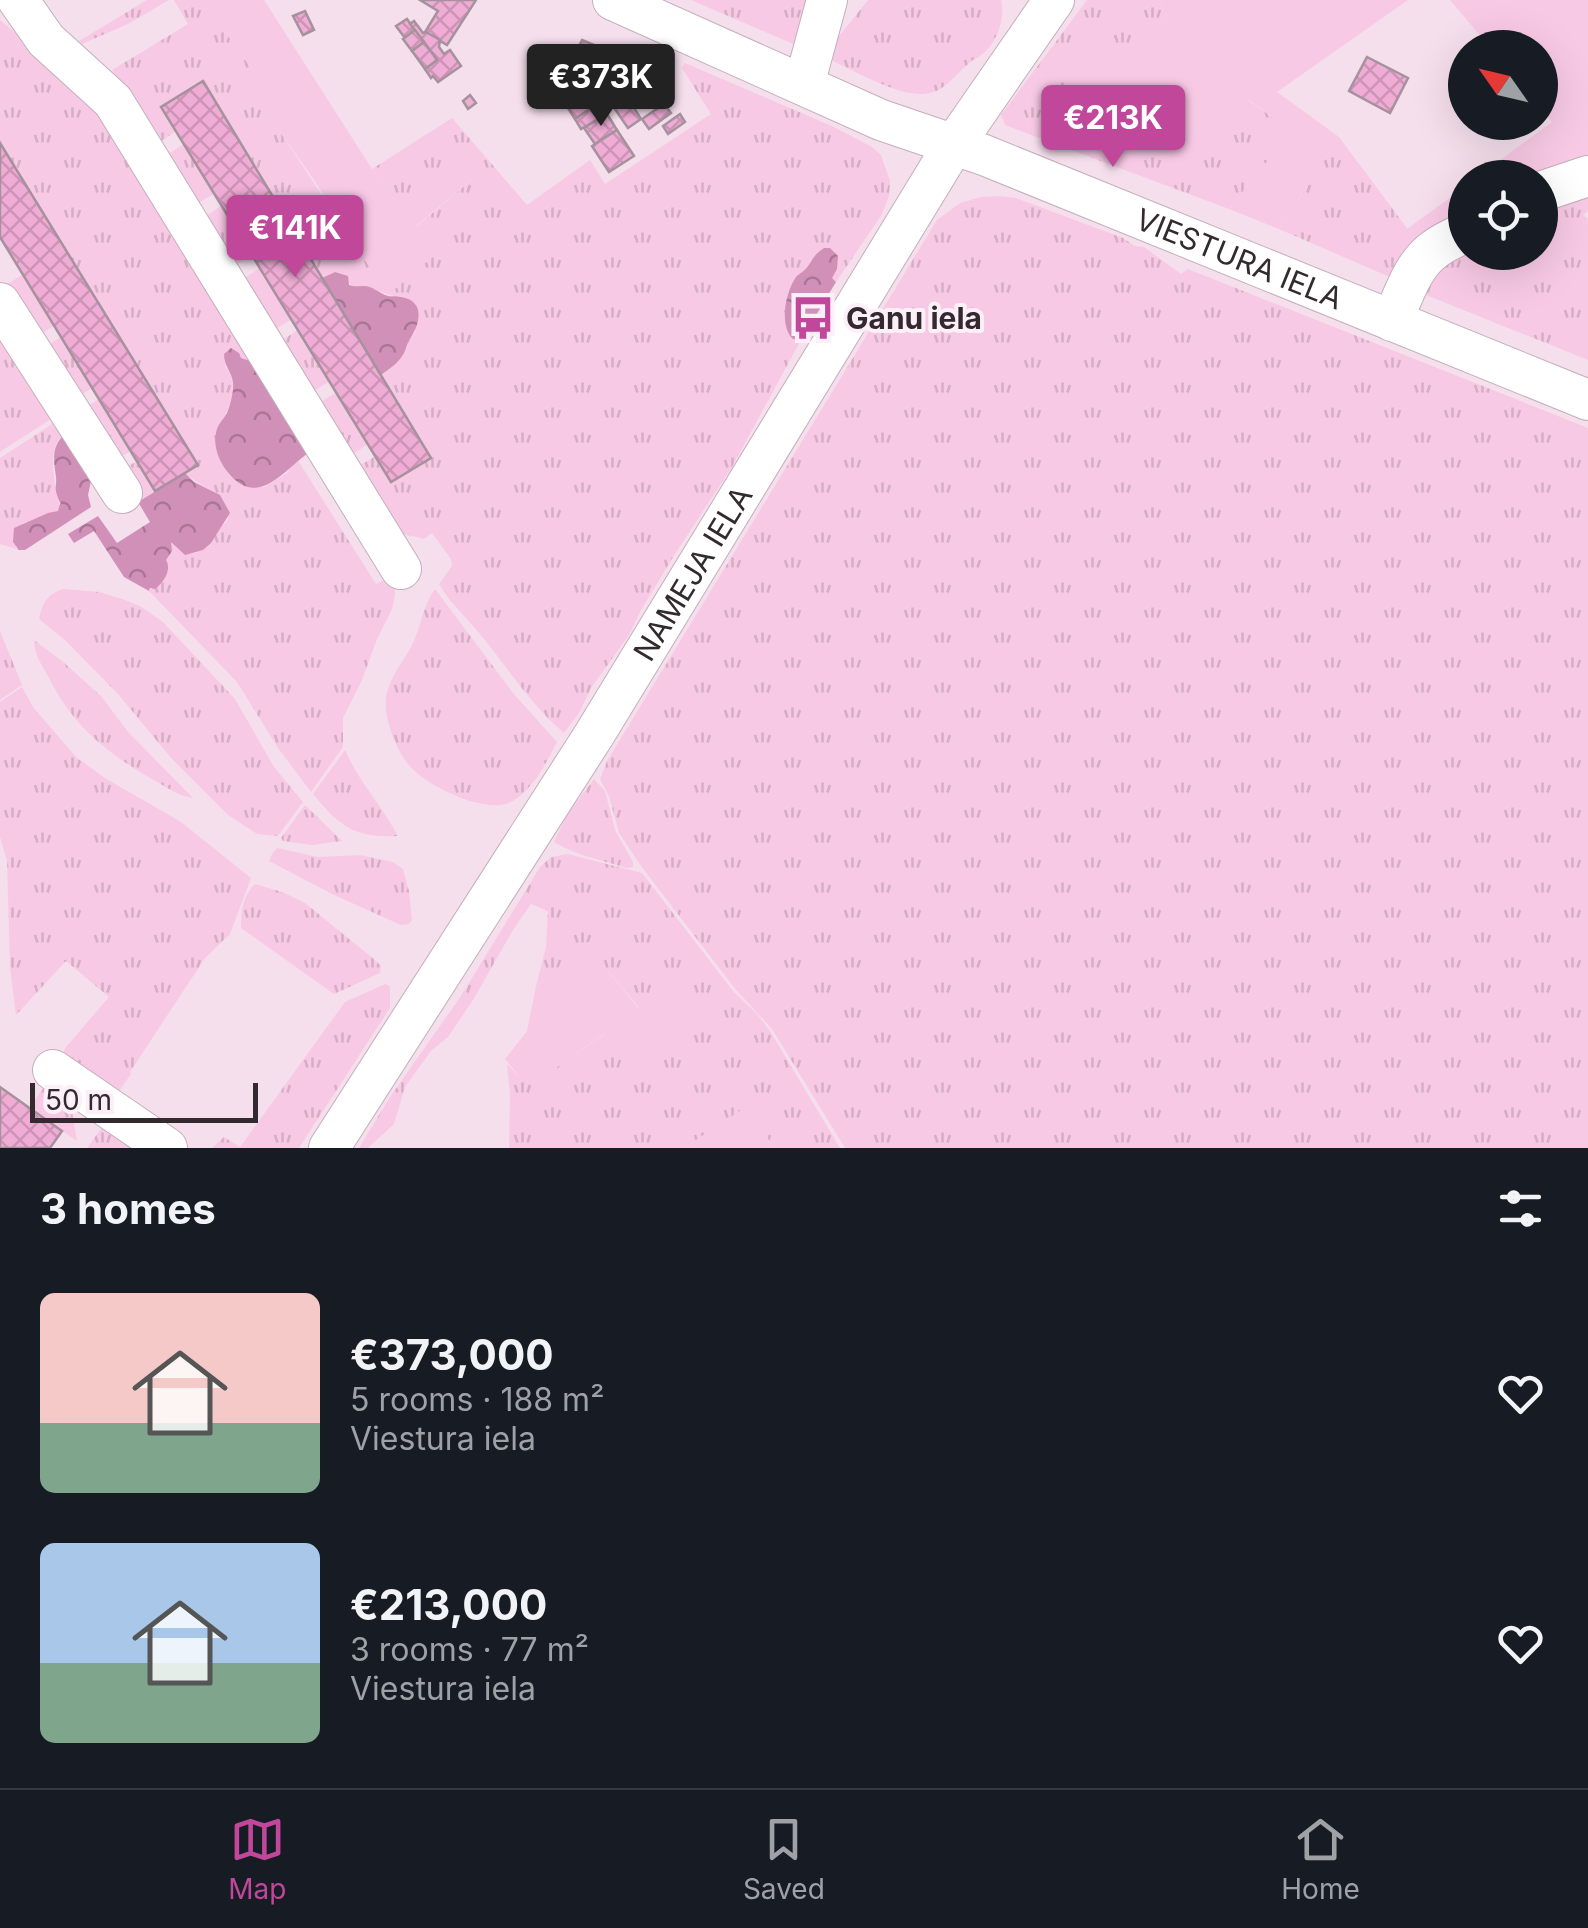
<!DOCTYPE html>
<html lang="en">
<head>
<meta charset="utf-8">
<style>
  :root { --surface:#171b24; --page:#20242c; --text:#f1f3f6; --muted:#9ea1a6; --line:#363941; --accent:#c0479a }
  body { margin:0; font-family:Inter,sans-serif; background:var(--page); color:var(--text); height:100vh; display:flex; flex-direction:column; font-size:38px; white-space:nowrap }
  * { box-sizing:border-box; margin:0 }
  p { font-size:32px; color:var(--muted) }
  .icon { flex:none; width:55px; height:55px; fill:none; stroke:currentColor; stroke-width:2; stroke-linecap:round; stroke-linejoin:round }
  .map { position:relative; height:1148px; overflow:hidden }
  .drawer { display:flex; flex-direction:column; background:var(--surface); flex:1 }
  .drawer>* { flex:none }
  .needle { width:65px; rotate:304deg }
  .buttons { position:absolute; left:1448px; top:30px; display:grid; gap:20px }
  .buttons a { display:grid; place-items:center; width:110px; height:110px; border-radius:50%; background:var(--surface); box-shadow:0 10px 40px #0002; font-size:50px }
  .scale { position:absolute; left:30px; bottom:25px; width:228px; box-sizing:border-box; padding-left:10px; border:5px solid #322a2e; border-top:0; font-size:28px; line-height:35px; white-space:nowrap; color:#322a2e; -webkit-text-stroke:8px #fceff7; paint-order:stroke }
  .price { position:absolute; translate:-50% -85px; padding:0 22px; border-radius:10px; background:var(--accent); color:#fff; font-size:32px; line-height:65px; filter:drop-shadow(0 2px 5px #0008) }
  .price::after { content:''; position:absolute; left:50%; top:60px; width:30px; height:22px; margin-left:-15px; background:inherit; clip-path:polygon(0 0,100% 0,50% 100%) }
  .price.selected { background:#222; color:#fff }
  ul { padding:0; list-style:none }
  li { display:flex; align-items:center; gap:30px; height:250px; padding:0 40px }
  li span { display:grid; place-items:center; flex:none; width:280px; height:200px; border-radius:15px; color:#555 }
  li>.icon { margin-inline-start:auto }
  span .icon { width:120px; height:120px; fill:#fffc; stroke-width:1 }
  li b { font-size:42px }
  h2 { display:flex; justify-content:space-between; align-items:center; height:120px; padding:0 40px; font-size:42px }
  .dock { display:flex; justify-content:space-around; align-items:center; height:140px; border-top:2px solid var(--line); background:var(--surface); font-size:28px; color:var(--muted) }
  .dock a { display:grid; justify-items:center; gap:5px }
  .dock .selected { color:var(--accent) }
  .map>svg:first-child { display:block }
  .grass { fill:url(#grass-tufts) }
  .forest { fill:url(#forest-crowns) }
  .green { fill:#f8c9e5 }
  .building { fill:url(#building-cross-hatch); stroke:#a5929d; stroke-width:2.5 }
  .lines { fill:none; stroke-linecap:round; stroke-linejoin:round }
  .minor-casing { stroke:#c3afbb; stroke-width:42 }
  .minor { stroke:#fff; stroke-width:40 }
  .labels { text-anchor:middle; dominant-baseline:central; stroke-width:8; stroke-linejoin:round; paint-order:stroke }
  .street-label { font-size:30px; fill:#322a2e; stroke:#fceff7 }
  .poi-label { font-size:30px; font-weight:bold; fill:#322a2e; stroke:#fceff7; text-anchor:start }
</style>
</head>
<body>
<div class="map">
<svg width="1588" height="1148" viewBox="0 0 1588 1148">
  <defs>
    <pattern id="grass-tufts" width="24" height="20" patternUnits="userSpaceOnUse" patternTransform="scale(2.5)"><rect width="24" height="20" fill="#f8c9e5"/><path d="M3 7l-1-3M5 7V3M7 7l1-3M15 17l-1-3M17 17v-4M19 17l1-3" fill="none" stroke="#d5adc5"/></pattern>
    <pattern id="forest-crowns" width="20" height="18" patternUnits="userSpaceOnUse" patternTransform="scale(2.5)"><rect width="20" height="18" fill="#d190b8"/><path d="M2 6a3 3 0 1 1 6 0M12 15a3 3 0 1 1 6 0" fill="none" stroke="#aa7696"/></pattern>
    <pattern id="building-cross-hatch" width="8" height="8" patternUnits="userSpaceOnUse" patternTransform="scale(2.5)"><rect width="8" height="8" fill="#efacd5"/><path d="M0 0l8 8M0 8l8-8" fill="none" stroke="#cd94b7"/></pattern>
  </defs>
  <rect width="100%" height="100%" fill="#f5dfec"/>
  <g class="grass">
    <path d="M147,0H169L128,24L82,44L79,41Z"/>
    <path d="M174,0H202L254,72L245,79L361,254L391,287L415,228L483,170L475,160L400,207L372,169L452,118L527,205L590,160L605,184L711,114L682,68L685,63L834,127L872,147L881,155L890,181L889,196L881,216L836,282L811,259L807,269L797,276L793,339L801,340L732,467L675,554L641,610L629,635L591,688L579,713L564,733C527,702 505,662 473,626C461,612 448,600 439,584L452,566L451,559L432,533L424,539L401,533L357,467L376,456L392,482L431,458L381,375C402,361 402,348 416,331L403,297C385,297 373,284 355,288L335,272L322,278L203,81L162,106L176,131L157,144L112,70L188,24Z"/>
    <path d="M691,0H808L805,49Z"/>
    <path d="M868,0H1001C1006,19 996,45 980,56C967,65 979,54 967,65C953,77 943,94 922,94C896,95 857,72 833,61L835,44L839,36Z"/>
    <path d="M1087,0H1159L1167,17L1125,69L1116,101L1248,100L1292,131L1229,209L1005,125L1001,115Z"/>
    <path d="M0,20L85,90L250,361L241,359L225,366C251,398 202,429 223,465C226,470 228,475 233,478C240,483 255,484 264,487L287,473L297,459L376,584L394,576L395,595L392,609L377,639L362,680L343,718V747L311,792L278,748L237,682L149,591L161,579L171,541C200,571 208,539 228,520C227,489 204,491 185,473L198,464L0,143Z"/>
    <path d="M1339,137L1418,243L1399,281L1279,229Z"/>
    <path d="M184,144L215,193L195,205L165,156Z"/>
    <path d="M1588,188V211L1583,215L1588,219V360L1416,291L1418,280L1465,252H1540V203Z"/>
    <path d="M998,196L1016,198L1123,238L1135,246L1144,247L1181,274L1188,269L1588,428V1148H845L772,1029L736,990L641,866L619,833L609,796L600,779L607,761L937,220L960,203L981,197Z"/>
    <path d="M221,206L252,255L233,267L203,218Z"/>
    <path d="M260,268L292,319L272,331L241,280Z"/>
    <path d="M23,274L54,326L36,337L5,286Z"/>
    <path d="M0,325L57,415L0,452Z"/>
    <path d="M298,330L330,381L311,393L279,342Z"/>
    <path d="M61,337L92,388L75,399L43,348Z"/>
    <path d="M337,392L368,444L350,456L317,404Z"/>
    <path d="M99,399L131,451L113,461L81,410Z"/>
    <path d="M60,419L70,436C63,438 59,438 56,445C49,461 56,491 60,507L58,511C47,515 34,522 23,523L16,547L19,550L0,544V458Z"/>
    <path d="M137,461L155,491L138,502L119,471Z"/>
    <path d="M64,589L99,592L122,599L140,606L163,622L235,699L274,767L303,802L278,836L257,834L228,815L172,759L118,694L66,641L39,619C42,603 48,593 64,589Z"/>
    <path d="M435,589L513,693L557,742C547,762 532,791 511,802C485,815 424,785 408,764C396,749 384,719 386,700C388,676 407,659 415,638C422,621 424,604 435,589Z"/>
    <path d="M0,631L22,685L0,700Z"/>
    <path d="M34,640L62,661L101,696L129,733L193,798C179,796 169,789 157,782C107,753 74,728 48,676C41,664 34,654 34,640Z"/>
    <path d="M22,687L33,707L77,758L105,778L181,822L251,878L230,934L205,958L130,1072L131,1074L114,1098L62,1056L66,1047L109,997L66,961L16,1015L10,968L7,861L0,837V702Z"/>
    <path d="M345,750C359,782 382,806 398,836C355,838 340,827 313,794Z"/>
    <path d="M594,779L605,791L615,830L633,862V867L627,868C602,860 577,856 554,842L567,815Z"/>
    <path d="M305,805L342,841L312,845L283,841L281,838Z"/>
    <path d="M277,848L318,857L360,855L393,862L403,869L409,891L412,920L409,924L401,925L334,895L269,861L272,854Z"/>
    <path d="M568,854L642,873L733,991L757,1014L770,1031L840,1148H774L747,1107L684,1148H509L510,1094L507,1064L519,1077L532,1070L541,1078L640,1009L599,960L602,931L536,986L546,947L548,911L531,904L513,930L473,1000L448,1037L431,1051L405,1087L394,1124L368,1148H359L390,1097L461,996L540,867L551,857Z"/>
    <path d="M255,884L282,892L305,903L375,960L381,966L380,973L334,994L241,928C241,911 242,898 255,884Z"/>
    <path d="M385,984L390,986V1008L299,1148H212L224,1137L240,1147L345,1002Z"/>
    <path d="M45,1086L71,1106L77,1141L29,1108Z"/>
    <path d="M103,1126L134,1148H87Z"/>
  </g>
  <g class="forest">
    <path d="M824,248H830L838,256L837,269L832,278L836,282L801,340L793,339C779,326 785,293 796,277C800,273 805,271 808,266C814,257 815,254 824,248Z"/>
    <path d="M335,272L348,276L349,285C354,287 359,286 364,286C372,286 378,292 385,295C394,298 392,295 401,297C426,301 420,324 410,339C407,343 406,349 404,353C399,363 389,369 381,375L322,278Z"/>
    <path d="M231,348L239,353L241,358L250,361L314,449C285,467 258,513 226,470C219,460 213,446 216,433C217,425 223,420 227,413C230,406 234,391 233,383C232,372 224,366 224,354Z"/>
    <path d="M62,437L93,472L88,495L91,507L25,550H19L13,542L14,528L48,513L58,511C62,496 61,509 57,495C54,486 57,486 56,477C54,462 51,449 62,437Z"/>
    <path d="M185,473L194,482L220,495L230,513L211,543L203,550L185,555L171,542L172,551L166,560C172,570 164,582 155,589L150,588L149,591L124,577L94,531L74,543L68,534L98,516L117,543L150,522L138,502Z"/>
  </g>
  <g class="green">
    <path d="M202,0H264L372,169L400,207L475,159L483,170L415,227L435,255L395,289C359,266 339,218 316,183C292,148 267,114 244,79L254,72Z"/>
    <path d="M1159,0H1408L1277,92L1339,137L1279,229L1229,209L1291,131L1249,100L1170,162L1116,102L1093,120L1059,92L1094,46L1125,69L1167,17Z"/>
    <path d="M1450,0H1588V162L1539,177H1477L1552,122L1540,107V48L1490,47Z"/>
    <path d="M1465,187V223L1418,243L1407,229Z"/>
    <path d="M602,931L614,946L599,960L639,1009L680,978L704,1007L632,1064L605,1033L540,1079L532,1070L520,1078L505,1059L527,1031L536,986Z"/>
    <path d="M747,1106L774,1148H684Z"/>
  </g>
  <g class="building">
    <path d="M420,0H476L447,45L425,32L438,11Z"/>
    <path d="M305,11L314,30L303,35L293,16Z"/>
    <path d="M407,19L415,30L405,38L396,26Z"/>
    <path d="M414,21L423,33L426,32L440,40L439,47L444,54L450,50L461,66L438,82L433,76L431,78L425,69L437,60L410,24Z"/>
    <path d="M415,30L424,42L412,51L403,39Z"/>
    <path d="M582,40L613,53L598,82L601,84L595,95L599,103L575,119L557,91Z"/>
    <path d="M424,42L437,60L425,69L412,51Z"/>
    <path d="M1367,57L1408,78L1390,113L1349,91Z"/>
    <path d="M638,60L650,66L645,77L633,72Z"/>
    <path d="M203,81L431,458L391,482L161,107Z"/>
    <path d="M470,95L476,103L468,109L463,101Z"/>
    <path d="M629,100L641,119L628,128L615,109Z"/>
    <path d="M599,103L607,114L581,129L575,119Z"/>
    <path d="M664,104L671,113L649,129L642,119Z"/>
    <path d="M607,114L617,130L595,144L584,128Z"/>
    <path d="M680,114L685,122L668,134L663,126Z"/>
    <path d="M617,130L634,156L609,172L592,146Z"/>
    <path d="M0,143L198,465L155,491L0,237Z"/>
    <path d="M0,1087L62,1131L50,1148H0Z"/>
  </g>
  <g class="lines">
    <g class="minor-casing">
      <g id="minor">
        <path d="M18,0L46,40L113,101L401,569"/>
        <path id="s1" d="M613,0L881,120L984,155L1588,400"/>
        <path d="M804,85L827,0"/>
        <path d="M1540,192L1588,176"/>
        <path d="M0,303L122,493"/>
        <path d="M1392,321C1403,297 1412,265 1435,249C1444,242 1455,238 1465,232"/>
        <path d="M53,1070L167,1148"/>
        <path id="s2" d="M329,1148L594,735L953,146L1054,0"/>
      </g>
    </g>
    <use href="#minor" class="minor"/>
  </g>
  <defs>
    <g id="bus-bare" transform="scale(3.45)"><path d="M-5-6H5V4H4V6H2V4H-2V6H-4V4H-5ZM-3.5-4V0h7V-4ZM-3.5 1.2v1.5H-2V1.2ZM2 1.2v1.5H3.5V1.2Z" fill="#c0479a" stroke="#fceff7" stroke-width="2.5" paint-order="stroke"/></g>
  </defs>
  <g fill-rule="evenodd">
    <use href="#bus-bare" x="813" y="318"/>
  </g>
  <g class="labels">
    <g class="street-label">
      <text stroke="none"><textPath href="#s1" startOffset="678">VIESTURA IELA</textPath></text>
      <text stroke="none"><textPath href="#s2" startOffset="680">NAMEJA IELA</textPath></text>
    </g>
    <g class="poi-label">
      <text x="846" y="318">Ganu iela</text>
    </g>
  </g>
</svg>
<div class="buttons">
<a><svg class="needle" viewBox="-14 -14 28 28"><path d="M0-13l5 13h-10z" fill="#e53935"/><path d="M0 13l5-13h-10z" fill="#9ea1a6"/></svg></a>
<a><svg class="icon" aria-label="locate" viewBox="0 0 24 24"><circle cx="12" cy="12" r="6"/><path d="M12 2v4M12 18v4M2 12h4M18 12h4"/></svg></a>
</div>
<div class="scale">50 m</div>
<b class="price selected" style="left:601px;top:129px">€373K</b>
<b class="price" style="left:1113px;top:170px">€213K</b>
<b class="price" style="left:295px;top:280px">€141K</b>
</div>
<section class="drawer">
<h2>3 homes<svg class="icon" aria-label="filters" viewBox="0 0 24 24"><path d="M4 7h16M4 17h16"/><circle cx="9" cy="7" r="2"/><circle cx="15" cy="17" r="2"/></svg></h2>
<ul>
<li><span style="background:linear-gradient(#f6c9c9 65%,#7fa58c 0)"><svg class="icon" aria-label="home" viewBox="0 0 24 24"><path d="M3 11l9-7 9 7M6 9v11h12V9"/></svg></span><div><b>€373,000</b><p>5 rooms · 188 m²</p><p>Viestura iela</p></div><svg class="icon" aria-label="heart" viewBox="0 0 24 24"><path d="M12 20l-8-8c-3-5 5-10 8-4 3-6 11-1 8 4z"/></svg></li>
<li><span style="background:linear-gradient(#a9c7e8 60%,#7fa58c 0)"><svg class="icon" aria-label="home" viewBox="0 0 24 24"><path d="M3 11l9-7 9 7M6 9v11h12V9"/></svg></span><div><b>€213,000</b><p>3 rooms · 77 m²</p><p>Viestura iela</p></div><svg class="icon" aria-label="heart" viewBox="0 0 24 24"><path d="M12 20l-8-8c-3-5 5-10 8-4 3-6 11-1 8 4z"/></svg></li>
</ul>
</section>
<nav class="dock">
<a class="selected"><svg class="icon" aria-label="map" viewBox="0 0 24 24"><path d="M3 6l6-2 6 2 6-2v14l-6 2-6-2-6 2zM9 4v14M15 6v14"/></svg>Map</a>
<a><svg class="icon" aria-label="saved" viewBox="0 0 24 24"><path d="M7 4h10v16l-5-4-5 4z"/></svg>Saved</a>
<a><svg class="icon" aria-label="home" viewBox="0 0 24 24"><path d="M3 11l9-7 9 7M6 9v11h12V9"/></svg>Home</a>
</nav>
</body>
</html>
